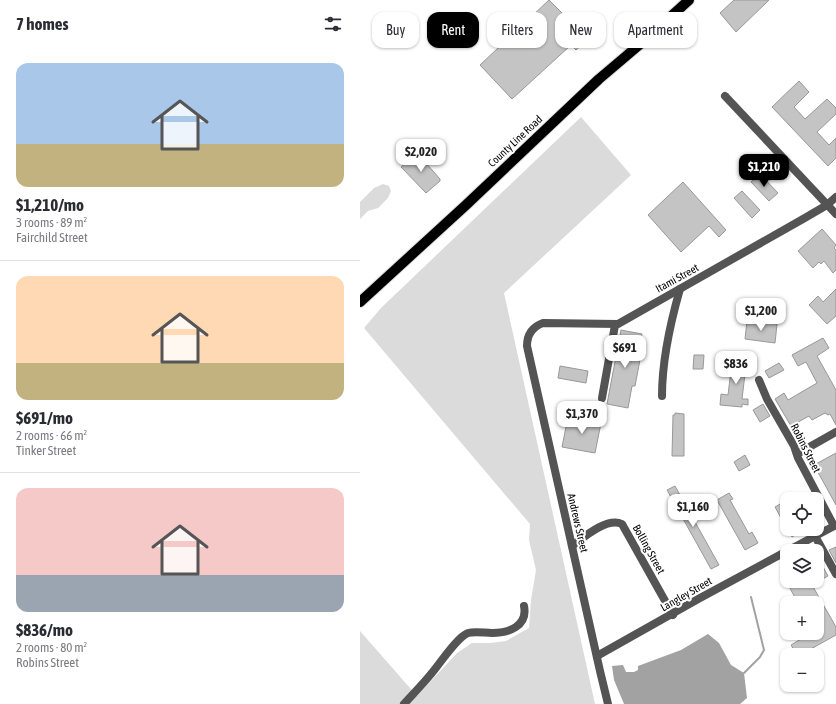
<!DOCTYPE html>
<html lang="en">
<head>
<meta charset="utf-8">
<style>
  :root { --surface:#fff; --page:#f7f7f7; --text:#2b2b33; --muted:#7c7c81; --line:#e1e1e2; --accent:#000 }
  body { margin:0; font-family:"Asap Condensed",sans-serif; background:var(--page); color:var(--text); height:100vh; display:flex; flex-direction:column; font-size:15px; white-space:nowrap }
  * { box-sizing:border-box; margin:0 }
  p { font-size:13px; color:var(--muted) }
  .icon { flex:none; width:22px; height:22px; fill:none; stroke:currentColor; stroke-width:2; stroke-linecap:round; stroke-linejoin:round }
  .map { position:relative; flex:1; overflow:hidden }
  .drawer { display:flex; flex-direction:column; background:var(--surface); width:360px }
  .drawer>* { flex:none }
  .banner { position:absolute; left:12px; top:12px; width:380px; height:36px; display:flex; gap:8px }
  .fabs { position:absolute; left:420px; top:492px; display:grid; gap:8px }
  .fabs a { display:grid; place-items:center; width:44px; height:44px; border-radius:8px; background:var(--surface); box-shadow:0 1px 3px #0004; font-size:20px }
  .price { position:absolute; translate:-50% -34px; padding:0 9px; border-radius:8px; background:#fff; color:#222; font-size:13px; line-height:26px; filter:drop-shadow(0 1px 2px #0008) }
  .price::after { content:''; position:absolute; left:50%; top:24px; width:12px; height:9px; margin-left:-6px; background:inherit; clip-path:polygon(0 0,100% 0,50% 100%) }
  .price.active { background:var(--accent); color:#fff }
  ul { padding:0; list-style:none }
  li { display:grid; align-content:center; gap:8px; height:212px; padding:0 16px }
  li+li { border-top:1px solid var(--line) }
  li span { display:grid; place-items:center; height:124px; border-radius:12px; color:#555 }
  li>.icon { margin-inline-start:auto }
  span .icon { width:72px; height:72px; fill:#fffc; stroke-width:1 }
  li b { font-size:17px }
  h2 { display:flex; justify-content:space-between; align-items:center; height:48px; padding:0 16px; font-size:17px }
  .chip { padding:0 14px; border-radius:12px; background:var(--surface); box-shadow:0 1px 3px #0004; font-size:14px; line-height:36px }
  .chip.active { background:var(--accent); color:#fff }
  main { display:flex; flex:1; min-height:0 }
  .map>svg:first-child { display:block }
  .green { fill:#dbdbdb }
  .water { fill:#a2a2a2 }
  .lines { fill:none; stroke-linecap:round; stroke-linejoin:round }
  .stream { stroke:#a2a2a2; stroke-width:2 }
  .building { fill:#c4c4c4; stroke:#989898 }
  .major-casing { stroke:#dbdbdb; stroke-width:12 }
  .minor { stroke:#545454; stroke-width:8 }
  .major { stroke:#000; stroke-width:10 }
  .labels { text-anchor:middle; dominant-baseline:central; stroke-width:4; stroke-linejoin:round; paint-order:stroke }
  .street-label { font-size:11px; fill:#000; stroke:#fff }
</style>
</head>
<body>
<main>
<section class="drawer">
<h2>7 homes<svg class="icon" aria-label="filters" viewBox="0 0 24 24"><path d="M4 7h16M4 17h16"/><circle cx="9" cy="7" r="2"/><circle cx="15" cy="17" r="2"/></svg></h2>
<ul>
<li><span style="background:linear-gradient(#a9c7e8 65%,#c2b280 0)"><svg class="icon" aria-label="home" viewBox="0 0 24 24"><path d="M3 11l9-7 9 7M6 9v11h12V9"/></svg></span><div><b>$1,210/mo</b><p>3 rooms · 89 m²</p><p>Fairchild Street</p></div></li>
<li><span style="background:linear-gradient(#ffd9b3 70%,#c2b280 0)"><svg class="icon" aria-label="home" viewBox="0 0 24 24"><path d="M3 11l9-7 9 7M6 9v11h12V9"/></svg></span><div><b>$691/mo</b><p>2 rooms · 66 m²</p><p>Tinker Street</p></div></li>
<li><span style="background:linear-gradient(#f6c9c9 70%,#9aa5b1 0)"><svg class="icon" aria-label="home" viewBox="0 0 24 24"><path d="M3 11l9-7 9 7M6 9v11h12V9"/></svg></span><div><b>$836/mo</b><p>2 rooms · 80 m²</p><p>Robins Street</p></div></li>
</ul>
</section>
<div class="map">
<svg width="476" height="704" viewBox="0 0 476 704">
  <rect width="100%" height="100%" fill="#fff"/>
  <g class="green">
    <path d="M221,117L271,175L144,293L235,704H0V631L57,696L97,653L112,643H130L146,641L169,628L171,600L176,570L169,540L170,524L4,328L21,308Z"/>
    <path d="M23,184L29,186L31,191L28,198L18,208L8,211L0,219V202L14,188Z"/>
  </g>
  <path class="water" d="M348,634L359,643L371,665L384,673L387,698L380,704H264L254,680L252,666L263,665L266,672H274L278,670V666L321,650Z"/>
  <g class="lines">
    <path class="stream" d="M384,673L400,657L404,650L391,597"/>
  </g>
  <g class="building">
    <path d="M189,0L211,22L210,23L221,35L218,37L224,43L216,50L211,45L152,99L120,65Z"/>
    <path d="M374,0H409L376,32L360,13Z"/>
    <path d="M439,81L449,92L434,107L445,119L467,99L476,108V114L457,132L469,145L476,138V158L468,166L412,107Z"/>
    <path d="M57,153L80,179V181L66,193L41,167Z"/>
    <path d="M400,174L418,193L409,201L391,182Z"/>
    <path d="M323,182L366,230L359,237L349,226L321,252L288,215Z"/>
    <path d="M382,191L400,210L392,218L374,198Z"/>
    <path d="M462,229L476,245L474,248L476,250V270L473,273L464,261L461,264L459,262L453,268L438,251Z"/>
    <path d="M476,289V316L467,324L449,305L458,296L463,302Z"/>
    <path d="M387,321L417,324L415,343L385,339Z"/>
    <path d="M261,330L282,334L280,344H283L275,386H272L268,408L247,404Z"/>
    <path d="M463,338L469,348L457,356L476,390V425L470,414L468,415L465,413L452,420L449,416L431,426L415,399L424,393L428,400L457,383L446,362L438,366L432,355Z"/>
    <path d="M376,354L384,355L382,374H385L382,399H388V405L382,404V407L360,405L361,394L368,395L372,362H375Z"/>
    <path d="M334,355H344L343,369H333Z"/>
    <path d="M419,363L424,370L409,378L405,371Z"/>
    <path d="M200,366L228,371L226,383L198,378Z"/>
    <path d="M403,404L410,416L400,422L393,410Z"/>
    <path d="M315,413L324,414V456H312L313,415H315Z"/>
    <path d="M208,417L241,423L235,453L202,447Z"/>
    <path d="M476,453V505L454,465Z"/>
    <path d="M385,455L390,465L379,471L374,462Z"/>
    <path d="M315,486L359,565L351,569L307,490Z"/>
    <path d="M369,493L373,499L370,500L389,534L392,532L398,543L385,550L357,500Z"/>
    <path d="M427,500V529L415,507Z"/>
    <path d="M427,529H446L432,537Z"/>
    <path d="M476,547V563L469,550Z"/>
    <path d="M457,556L468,576L452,585L476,627V635L440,655H437L431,645L441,639L438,633H457V603H438L421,572L427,569V581H457Z"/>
  </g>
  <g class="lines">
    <g class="major-casing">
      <path id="major" d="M0,302L106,205L239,79L285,40L329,0"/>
    </g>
    <g class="minor">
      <path d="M365,96L476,214"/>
      <path d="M399,380L407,399L434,446L438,458L474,526"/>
      <path d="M302,396C302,360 310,324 320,289"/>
      <path d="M242,398L255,325"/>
      <path d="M437,454L476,432"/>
      <path d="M455,536L476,574"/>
      <path d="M212,546C224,537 247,517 262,524L313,615"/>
      <path d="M427,551L476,525"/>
      <path d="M237,656L340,598L427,551"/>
      <path d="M44,704C53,694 62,685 71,674C79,665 97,637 108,633C115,631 125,633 132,633C149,633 168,626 164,606"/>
      <path d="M248,704L240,671L167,346C167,335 172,327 183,323L258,324L443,219L467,205L476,197"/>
    </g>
    <use href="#major" class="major"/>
  </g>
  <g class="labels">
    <g class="street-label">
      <text transform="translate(155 141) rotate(-43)">County Line Road</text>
      <text transform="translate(317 278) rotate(-29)">Itami Street</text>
      <text transform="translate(446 448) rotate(63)">Robins Street</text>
      <text transform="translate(218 523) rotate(77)">Andrews Street</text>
      <text transform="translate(289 549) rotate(61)">Bolling Street</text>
      <text transform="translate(326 594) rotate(-30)">Langley Street</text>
    </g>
  </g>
</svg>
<div class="fabs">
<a><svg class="icon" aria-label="locate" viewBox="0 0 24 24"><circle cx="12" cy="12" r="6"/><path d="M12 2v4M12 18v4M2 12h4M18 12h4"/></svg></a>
<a><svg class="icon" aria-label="layers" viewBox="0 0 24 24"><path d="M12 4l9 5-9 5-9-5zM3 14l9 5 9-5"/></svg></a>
<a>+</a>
<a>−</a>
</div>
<b class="price" style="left:61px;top:173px">$2,020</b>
<b class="price active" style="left:404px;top:188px">$1,210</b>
<b class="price" style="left:401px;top:332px">$1,200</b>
<b class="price" style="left:265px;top:369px">$691</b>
<b class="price" style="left:376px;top:385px">$836</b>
<b class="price" style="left:222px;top:435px">$1,370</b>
<b class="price" style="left:333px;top:528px">$1,160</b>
<div class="banner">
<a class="chip">Buy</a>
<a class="chip active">Rent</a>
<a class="chip">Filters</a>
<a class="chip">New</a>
<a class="chip">Apartment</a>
</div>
</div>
</main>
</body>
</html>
